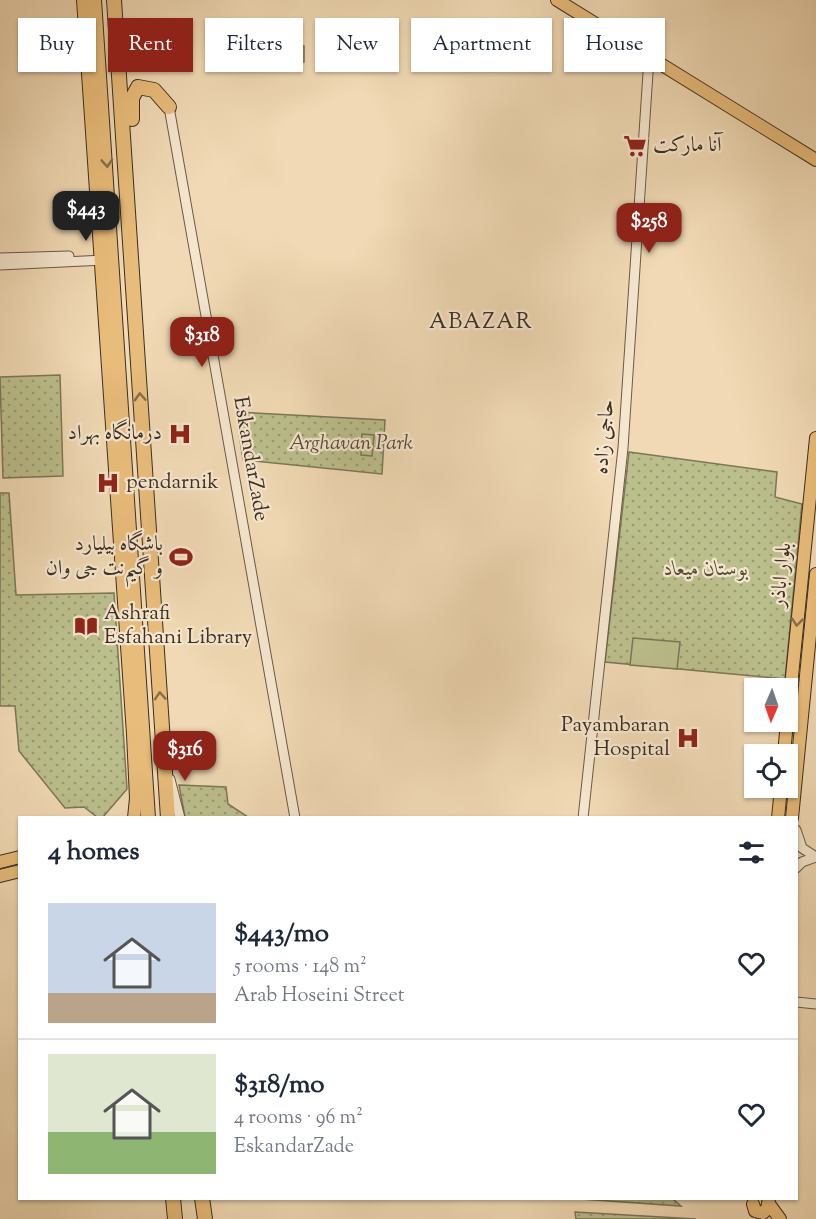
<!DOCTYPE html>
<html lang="en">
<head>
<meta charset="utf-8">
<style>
  :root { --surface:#fff; --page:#f2f2f3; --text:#1f2937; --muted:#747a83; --line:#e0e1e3; --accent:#8f2418 }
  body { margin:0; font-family:"Sorts Mill Goudy",Amiri,serif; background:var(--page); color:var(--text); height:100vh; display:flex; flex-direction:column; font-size:22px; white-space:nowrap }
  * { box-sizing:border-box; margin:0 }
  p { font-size:20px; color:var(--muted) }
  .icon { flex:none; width:33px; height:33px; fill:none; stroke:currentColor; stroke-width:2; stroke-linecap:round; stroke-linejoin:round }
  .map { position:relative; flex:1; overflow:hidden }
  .panel { position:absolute; left:18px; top:816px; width:780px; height:384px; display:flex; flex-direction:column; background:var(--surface); border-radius:0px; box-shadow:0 2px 4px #0004 }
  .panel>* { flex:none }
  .banner { position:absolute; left:18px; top:18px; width:780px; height:54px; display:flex; gap:12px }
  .needle { width:39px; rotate:182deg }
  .controls { position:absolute; left:744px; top:678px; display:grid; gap:12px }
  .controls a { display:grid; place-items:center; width:54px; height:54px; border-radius:0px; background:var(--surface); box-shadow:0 2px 4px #0004; font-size:30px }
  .price { position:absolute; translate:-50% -51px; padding:0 14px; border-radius:12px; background:var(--accent); color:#fff; font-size:20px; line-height:39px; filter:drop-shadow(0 2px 3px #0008) }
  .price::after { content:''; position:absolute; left:50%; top:36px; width:18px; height:14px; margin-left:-9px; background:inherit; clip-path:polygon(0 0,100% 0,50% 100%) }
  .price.on { background:#222; color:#fff }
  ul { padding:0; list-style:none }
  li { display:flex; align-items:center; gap:18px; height:150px; padding:0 30px }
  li+li { border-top:2px solid var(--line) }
  li span { display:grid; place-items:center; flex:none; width:168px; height:120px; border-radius:0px; color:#555 }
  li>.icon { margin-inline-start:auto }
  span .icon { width:72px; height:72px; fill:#fffc; stroke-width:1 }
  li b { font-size:26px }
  h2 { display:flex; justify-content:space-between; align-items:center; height:72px; padding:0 30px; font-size:26px }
  .pill { padding:0 21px; border-radius:0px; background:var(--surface); box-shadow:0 2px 4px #0004; font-size:21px; line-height:54px }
  .pill.on { background:var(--accent); color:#fff }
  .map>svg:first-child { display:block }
  .park { fill:url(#park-dots); stroke:#7c7758; stroke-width:1.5 }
  .garden { fill:#bbbf8c; stroke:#7c7758; stroke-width:1.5 }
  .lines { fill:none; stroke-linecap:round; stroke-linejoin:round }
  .minor-casing { stroke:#695a47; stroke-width:11 }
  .major-casing { stroke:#3c2f23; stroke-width:14 }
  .highway-casing { stroke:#3c2f23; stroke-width:16 }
  .minor { stroke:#f5e6ce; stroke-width:9 }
  .major { stroke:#e8bc7a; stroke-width:12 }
  .highway { stroke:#e8bc7a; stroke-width:14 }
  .oneway { stroke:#896e4a }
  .labels { text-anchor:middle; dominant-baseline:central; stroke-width:4.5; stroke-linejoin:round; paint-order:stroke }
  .poi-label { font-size:21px; fill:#3c2f23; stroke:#f5e6ce; text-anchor:start }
  .street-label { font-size:21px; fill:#3c2f23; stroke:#f5e6ce }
  .park-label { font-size:21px; font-style:italic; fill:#554c38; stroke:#f5e6ce }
  .neighbourhood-label { font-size:22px; letter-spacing:1.5px; fill:#3c2f23; stroke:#f5e6ce }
</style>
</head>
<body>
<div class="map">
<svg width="816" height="1219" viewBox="0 0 816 1219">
  <defs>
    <pattern id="park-dots" width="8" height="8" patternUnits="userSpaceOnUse" patternTransform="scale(1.5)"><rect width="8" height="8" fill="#bbbf8c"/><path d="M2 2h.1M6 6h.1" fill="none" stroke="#999c72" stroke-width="1.8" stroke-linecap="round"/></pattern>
  </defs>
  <rect width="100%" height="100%" fill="#f0d9b4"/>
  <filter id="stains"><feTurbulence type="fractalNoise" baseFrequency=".00333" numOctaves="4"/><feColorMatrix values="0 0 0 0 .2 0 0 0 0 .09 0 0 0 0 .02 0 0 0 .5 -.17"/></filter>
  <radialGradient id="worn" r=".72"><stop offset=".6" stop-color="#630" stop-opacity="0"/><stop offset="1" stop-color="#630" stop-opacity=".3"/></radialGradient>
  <g class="park">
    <path d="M60,375L63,476L3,478L0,377Z"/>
    <path d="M236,412L385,420L382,474L243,460Z"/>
    <path d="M629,452L777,472L775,497L802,504L785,679L605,662Z"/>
    <path d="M0,493H9L16,595L114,593L127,789L103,817H97L84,807L65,808L19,751L15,706H0Z"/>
    <path d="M179,785L226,787L228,804L248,817H185Z"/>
    <path d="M580,1199H673L681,1206Z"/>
    <path d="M575,1212L696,1219H576Z"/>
  </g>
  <g class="garden">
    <path d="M238,20L260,21L258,45H268V62L239,63V46L255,45L239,44L240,35L253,34L237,33Z"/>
    <rect x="274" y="46" width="30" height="16"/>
    <path d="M362,434L374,435L372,456L361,455Z"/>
    <path d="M633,638L680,642L677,669L630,665Z"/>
  </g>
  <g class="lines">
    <g class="minor-casing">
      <g id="minor">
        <path d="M169,107L295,818"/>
        <path d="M0,258L69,256"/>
        <path d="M0,265L105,260"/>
        <path d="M170,779L180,818"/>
        <path d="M583,818L623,448L649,58"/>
        <path d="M796,830L802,848L816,857"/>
        <path d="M796,868L802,862L816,857"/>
        <path d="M796,1002L816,1004"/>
      </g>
    </g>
    <g class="major-casing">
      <g id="major">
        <path d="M83,0L133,734L136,798L134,818"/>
        <path d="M557,0L816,160"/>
        <path d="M788,716L816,438"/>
        <path d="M784,754L787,722"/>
        <path d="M778,818L781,788"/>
        <path d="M792,818L816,574"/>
        <path d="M0,862L20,857"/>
        <path d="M0,876L20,871"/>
        <path d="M753,1204L755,1211L763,1213L767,1209L769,1198"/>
        <path d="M769,1204L780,1219"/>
      </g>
    </g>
    <g class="highway-casing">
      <g id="highway">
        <path d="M94,0L148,818"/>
        <path d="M114,0L168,818"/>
        <path d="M132,119V98L138,87L154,90L169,107"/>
        <path d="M173,1198L175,1219"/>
        <path d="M202,1198L205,1219"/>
      </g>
    </g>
    <use href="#minor" class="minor"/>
    <use href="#major" class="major"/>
    <use href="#highway" class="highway"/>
  </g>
  <defs><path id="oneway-chevron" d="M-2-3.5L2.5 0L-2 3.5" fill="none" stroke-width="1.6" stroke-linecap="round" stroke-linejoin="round" transform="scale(1.5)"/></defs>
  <g class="oneway">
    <use href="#oneway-chevron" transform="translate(107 163) rotate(86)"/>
    <use href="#oneway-chevron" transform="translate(140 397) rotate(-93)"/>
    <use href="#oneway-chevron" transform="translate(797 622) rotate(96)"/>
    <use href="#oneway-chevron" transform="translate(160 696) rotate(-94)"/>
  </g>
  <defs>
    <g id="supermarket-bare" transform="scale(1.8)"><path d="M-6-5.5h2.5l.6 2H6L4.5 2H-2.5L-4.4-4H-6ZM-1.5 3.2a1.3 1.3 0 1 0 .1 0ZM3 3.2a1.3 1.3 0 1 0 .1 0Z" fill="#8f2418" stroke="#f5e6ce" stroke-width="2.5" paint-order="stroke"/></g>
    <g id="hospital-bare" transform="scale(1.8)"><path d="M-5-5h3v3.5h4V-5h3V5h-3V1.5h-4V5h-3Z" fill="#8f2418" stroke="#f5e6ce" stroke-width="2.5" paint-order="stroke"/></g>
    <g id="stadium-bare" transform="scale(1.8)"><path d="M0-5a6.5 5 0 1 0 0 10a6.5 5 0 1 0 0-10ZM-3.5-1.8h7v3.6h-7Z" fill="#8f2418" stroke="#f5e6ce" stroke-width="2.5" paint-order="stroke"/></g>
    <g id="library-bare" transform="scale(1.8)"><path d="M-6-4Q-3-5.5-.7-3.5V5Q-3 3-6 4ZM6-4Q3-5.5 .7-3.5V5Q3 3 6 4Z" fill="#8f2418" stroke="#f5e6ce" stroke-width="2.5" paint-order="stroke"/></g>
  </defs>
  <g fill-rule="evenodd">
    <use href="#supermarket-bare" x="635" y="146"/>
    <use href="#hospital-bare" x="180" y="434"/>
    <use href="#hospital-bare" x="108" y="483"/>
    <use href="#stadium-bare" x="181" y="557"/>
    <use href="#library-bare" x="86" y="626"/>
    <use href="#hospital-bare" x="688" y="738"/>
  </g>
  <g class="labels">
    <g class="poi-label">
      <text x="653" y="146">آنا مارکت</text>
      <text x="162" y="434" text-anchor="end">درمانگاه بهراد</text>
      <text x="126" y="483">pendarnik</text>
      <text x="163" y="545" text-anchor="end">باشگاه بیلیارد<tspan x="163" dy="24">و گیم‌نت جی وان</tspan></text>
      <text x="104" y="614">Ashrafi<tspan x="104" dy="24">Esfahani Library</tspan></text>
      <text x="670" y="726" text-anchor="end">Payambaran<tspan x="670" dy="24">Hospital</tspan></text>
    </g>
    <g class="street-label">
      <text transform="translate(605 437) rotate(-85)">حاجی زاده</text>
      <text transform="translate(250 459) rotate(80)">EskandarZade</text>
      <text transform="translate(782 575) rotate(-84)">بلوار اباذر</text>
    </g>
    <g class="park-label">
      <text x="351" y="444">Arghavan Park</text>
      <text x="706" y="570">بوستان میعاد</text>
    </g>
    <g class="neighbourhood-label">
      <text x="481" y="323">ABAZAR</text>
    </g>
  </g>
  <rect width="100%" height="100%" filter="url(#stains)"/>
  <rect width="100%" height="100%" fill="url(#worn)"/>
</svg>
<div class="controls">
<a><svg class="needle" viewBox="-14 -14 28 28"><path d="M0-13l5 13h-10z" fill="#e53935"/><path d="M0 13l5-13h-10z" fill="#747a83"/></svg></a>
<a><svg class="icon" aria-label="locate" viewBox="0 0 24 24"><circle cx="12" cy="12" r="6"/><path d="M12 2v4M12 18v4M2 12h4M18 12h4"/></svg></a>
</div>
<b class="price on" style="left:86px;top:242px">$443</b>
<b class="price" style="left:649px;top:254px">$258</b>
<b class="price" style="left:202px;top:368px">$318</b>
<b class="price" style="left:185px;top:782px">$316</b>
<div class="banner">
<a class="pill">Buy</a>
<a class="pill on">Rent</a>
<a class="pill">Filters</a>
<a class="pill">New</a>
<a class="pill">Apartment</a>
<a class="pill">House</a>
</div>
<section class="panel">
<h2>4 homes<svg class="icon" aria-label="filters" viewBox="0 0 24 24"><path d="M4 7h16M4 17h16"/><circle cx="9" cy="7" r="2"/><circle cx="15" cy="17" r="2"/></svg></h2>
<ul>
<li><span style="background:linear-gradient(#c9d6e8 75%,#b9a48a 0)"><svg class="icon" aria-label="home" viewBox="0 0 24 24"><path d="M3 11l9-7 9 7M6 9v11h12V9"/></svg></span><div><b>$443/mo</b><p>5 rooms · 148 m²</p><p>Arab Hoseini Street</p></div><svg class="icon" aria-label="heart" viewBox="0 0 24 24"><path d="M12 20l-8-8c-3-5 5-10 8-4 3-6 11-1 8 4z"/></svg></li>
<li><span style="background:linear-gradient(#dfe7d0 65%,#8fb573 0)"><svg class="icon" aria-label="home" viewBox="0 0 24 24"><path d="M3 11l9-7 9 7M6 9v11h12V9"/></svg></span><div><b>$318/mo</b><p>4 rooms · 96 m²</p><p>EskandarZade</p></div><svg class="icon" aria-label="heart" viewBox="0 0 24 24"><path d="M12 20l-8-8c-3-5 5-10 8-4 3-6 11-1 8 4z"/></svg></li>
</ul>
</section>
</div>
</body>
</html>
